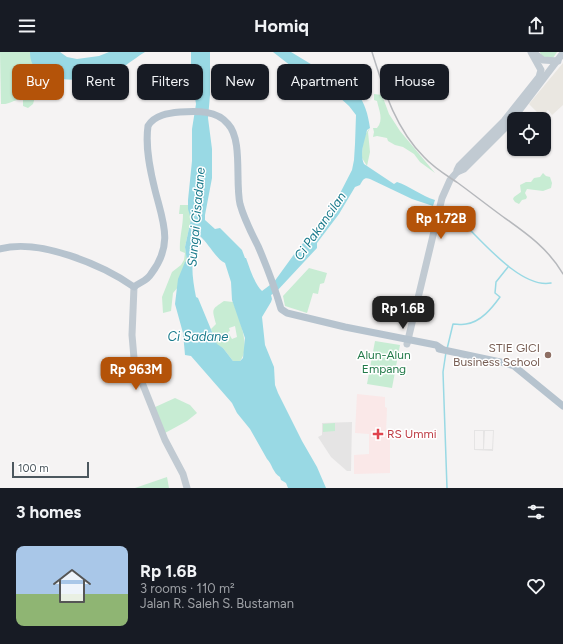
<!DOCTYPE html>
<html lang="en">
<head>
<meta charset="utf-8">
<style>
  :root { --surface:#171b24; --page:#20242c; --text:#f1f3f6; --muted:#9ea1a6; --line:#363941; --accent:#b45309 }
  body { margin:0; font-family:Figtree,sans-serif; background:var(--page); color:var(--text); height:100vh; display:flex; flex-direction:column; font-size:15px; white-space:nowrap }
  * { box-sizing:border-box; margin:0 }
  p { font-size:13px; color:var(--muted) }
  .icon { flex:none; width:22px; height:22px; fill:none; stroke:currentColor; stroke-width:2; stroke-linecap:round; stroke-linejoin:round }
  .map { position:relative; height:436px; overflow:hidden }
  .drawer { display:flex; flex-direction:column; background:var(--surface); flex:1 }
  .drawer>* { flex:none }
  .hud { position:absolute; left:12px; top:12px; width:539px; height:36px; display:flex; gap:8px }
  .fabs { position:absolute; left:507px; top:60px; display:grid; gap:8px }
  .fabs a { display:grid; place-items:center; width:44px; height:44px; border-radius:8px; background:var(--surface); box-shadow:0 1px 3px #0004; font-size:20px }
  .scale { position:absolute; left:12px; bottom:10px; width:77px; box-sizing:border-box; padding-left:4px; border:2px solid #4c575e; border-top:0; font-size:11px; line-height:14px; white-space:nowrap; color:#4c575e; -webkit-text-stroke:3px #fff; paint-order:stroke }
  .price { position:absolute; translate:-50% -34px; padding:0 9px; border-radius:8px; background:var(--accent); color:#fff; font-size:13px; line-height:26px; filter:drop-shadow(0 1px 2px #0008) }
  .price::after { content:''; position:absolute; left:50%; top:24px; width:12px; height:9px; margin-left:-6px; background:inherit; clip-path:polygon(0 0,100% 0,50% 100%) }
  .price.current { background:#222; color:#fff }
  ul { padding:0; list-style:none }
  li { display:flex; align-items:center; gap:12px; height:100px; padding:0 16px }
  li+li { border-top:1px solid var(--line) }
  li span { display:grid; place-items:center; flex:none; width:112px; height:80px; border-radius:8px; color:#555 }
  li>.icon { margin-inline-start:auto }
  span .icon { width:48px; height:48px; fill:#fffc; stroke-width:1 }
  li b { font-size:17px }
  h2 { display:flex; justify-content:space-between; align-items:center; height:48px; padding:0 16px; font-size:17px }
  .pill { padding:0 14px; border-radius:8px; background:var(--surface); box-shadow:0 1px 3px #0004; font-size:14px; line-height:36px }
  .pill.current { background:var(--accent); color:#fff }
  header { display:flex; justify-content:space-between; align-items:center; height:52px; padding:0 16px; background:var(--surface); font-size:18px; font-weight:700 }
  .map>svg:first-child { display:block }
  .commercial { fill:#eae7e1 }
  .education { fill:#e5e4e4; fill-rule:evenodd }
  .medical { fill:#fae8e8 }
  .green { fill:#c7ecd3; fill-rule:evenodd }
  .water { fill:#99d9e4; fill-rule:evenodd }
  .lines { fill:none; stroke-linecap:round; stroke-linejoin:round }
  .stream { stroke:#99d9e4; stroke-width:1.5 }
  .secondary { stroke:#c1cad2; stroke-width:7 }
  .primary { stroke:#b6c3ce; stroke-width:7 }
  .rail { stroke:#b6b8bc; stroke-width:1.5 }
  .education-dot { fill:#8d6e63; stroke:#fff; stroke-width:1.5 }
  .health-dot { fill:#e0444e; stroke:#fff; stroke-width:1.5 }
  .labels { text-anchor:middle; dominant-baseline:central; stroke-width:3; stroke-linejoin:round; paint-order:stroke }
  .education-label { font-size:12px; fill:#785e54; stroke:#fff; text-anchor:end }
  .park-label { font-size:12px; fill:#227a49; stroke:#fff }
  .health-label { font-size:12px; fill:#be3a42; stroke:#fff; text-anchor:start }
  .water-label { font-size:13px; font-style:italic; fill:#1a7b8c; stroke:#fff }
</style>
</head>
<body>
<header><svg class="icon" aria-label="menu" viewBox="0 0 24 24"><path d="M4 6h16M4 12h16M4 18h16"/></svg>Homiq<svg class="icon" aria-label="share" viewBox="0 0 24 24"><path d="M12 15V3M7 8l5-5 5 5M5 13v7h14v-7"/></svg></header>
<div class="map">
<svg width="563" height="436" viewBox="0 0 563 436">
  <rect width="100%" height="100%" fill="#f5f3f3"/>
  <path class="commercial" d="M563,11V53L552,63L548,58L543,63L544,66H550L549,80H544V67H537V65H542L529,52Z"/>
  <g class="education">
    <path d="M352,370L351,419H347L331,405L318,385L322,383V371Z"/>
    <path d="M474,378H494L493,399L474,398ZM475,379H483V397H475ZM485,379H493L492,397H484Z"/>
  </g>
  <path class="medical" d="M357,342L385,345V355L387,356L386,382L390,384V421L354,422V403L369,402V382L355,381Z"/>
  <g class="green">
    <path d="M0,0H32L43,27L37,38L33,52L28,56L23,54V47C15,47 9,53 1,52Z"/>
    <path d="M540,0H557L553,6L548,7L541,3Z"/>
    <path d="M374,42L382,43L389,62L400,79L435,121L420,110L414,102L403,95L395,93L388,89L387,86L377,84L373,85L374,80L373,76H377C384,68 379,58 377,49L374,48Z"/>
    <path d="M370,76L368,80L370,100L367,114L362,106C362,97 363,82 370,76Z"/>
    <path d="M543,121L546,124L550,125L552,131L551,136L543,139L527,137L525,141L527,145L526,147L522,148L519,152L515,150L513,147L514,145L521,140L520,133L526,130H531L534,126L540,125Z"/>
    <path d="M180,153H188L191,167L185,195L187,207L184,228L173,241L171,259L163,261L162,245L172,220L181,213L184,208L185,201L180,199C179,187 183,175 183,162H179Z"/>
    <path d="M309,216L327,221L324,231L320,232L318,242L313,241L307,261L285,254L283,244Z"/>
    <path d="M224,249L233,250C238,264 252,296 240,309H233L223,296L217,293L211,277L216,272C212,256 211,258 224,249ZM235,274L237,285L232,287L228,280L230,279L229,276Z"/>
    <path d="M375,289L400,293L392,336L367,332Z"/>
    <path d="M175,346L190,353L197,361L187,369L165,381L153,356Z"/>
    <path d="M335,371V379L323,380V372Z"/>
    <path d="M167,425L169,436H135Z"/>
  </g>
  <g class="water">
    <path d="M30,0H60L67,5L77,7L99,4L109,0H145C132,8 120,19 105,24C91,30 55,29 41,21C33,16 30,9 30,0Z"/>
    <path d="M191,0H210V43L208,66L212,97V126L205,163V168L215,177L220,176L242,198L245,206H246C250,217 254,231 262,239L274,230L295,201L334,153L352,118L354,108L355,92L356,63L349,54L338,44L291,14L273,0H291L357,40C365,52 368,62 370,76L367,78C365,89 359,101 364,112L394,132L397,130C410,134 421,144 435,148L433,154L412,147L370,127C364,125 363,128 360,133L355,135L339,162L317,191V196L276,240L271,243L272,247L271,250L262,265L265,293L274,315L275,333L278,341L302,389L317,415L326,436H288L286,431L281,428L280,425C273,421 272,412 267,407L250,377L237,361L232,351L191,304L185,303L183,281L175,252L178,227L185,210L187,209L185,195L191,167L188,157V148L192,109V77L196,52L191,19ZM200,184C209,192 216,207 225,211L231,230L232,248L245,286L243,306L240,309H233L223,296L217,292L198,246L196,245C192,225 189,202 200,184Z"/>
  </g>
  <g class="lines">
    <g class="stream">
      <path d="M442,156C447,159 453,162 458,166C480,186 520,237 551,231"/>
      <path d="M447,297L453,272C457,272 462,273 466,272C481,270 492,256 500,245L495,241L496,230L508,215"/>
      <path d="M446,300L443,320L447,436"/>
    </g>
    <g class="secondary">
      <path d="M534,1L543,8L558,9"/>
      <path d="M457,120L464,117L509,72L563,1"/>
      <path d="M134,235L132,283L134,306L137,318L165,388L183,422L187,436"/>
      <path d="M407,292L442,146L450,128L457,120V118L459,114L504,69L539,25L541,18L531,0"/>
    </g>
    <g class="primary">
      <path d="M0,197C39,186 103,213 134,235C140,230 147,229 151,222C174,192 163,170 155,138C150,118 145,95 148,74C154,63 169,61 180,60C197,59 217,58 228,72C243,88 235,130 240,152C244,167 251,180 258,194C267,215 275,236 281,257L287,261L345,275L436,293L442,297"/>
      <path d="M439,297L505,311L514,314L563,354"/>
    </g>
    <path class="rail" d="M372,0C384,38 395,76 424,105C434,116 446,123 458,131C473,142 487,153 502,164C526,181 548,196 563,222"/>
  </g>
  <circle class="education-dot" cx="548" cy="303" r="4"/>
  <path class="health-dot" d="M376 376h4v4h4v4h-4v4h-4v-4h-4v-4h4z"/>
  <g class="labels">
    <g class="education-label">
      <text x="540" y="296">STIE GICI<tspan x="540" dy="14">Business School</tspan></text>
    </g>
    <g class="park-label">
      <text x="384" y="303">Alun-Alun<tspan x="384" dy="14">Empang</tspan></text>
    </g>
    <g class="health-label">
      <text x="387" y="382">RS Ummi</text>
    </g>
    <g class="water-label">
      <text transform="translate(196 165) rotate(-85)">Sungai Cisadane</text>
      <text transform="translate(320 174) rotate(-55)">Ci Pakancilan</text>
      <text x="198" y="284">Ci Sadane</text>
    </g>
  </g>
</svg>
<div class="fabs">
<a><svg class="icon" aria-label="locate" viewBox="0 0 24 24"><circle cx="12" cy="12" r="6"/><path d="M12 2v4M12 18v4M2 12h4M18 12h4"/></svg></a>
</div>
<div class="scale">100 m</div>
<b class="price" style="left:441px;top:188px">Rp 1.72B</b>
<b class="price current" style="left:403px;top:278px">Rp 1.6B</b>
<b class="price" style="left:136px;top:339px">Rp 963M</b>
<div class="hud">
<a class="pill current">Buy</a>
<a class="pill">Rent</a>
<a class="pill">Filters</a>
<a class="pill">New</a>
<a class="pill">Apartment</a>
<a class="pill">House</a>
</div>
</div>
<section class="drawer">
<h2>3 homes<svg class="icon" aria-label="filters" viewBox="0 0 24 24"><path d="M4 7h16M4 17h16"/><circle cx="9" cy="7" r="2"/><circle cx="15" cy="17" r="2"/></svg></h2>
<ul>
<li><span style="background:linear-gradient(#a9c7e8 60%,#8fb573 0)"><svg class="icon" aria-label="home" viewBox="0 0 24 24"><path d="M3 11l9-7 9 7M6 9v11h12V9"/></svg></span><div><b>Rp 1.6B</b><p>3 rooms · 110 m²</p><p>Jalan R. Saleh S. Bustaman</p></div><svg class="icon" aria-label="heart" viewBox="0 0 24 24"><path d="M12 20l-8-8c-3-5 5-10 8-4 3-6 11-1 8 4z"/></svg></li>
</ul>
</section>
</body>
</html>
